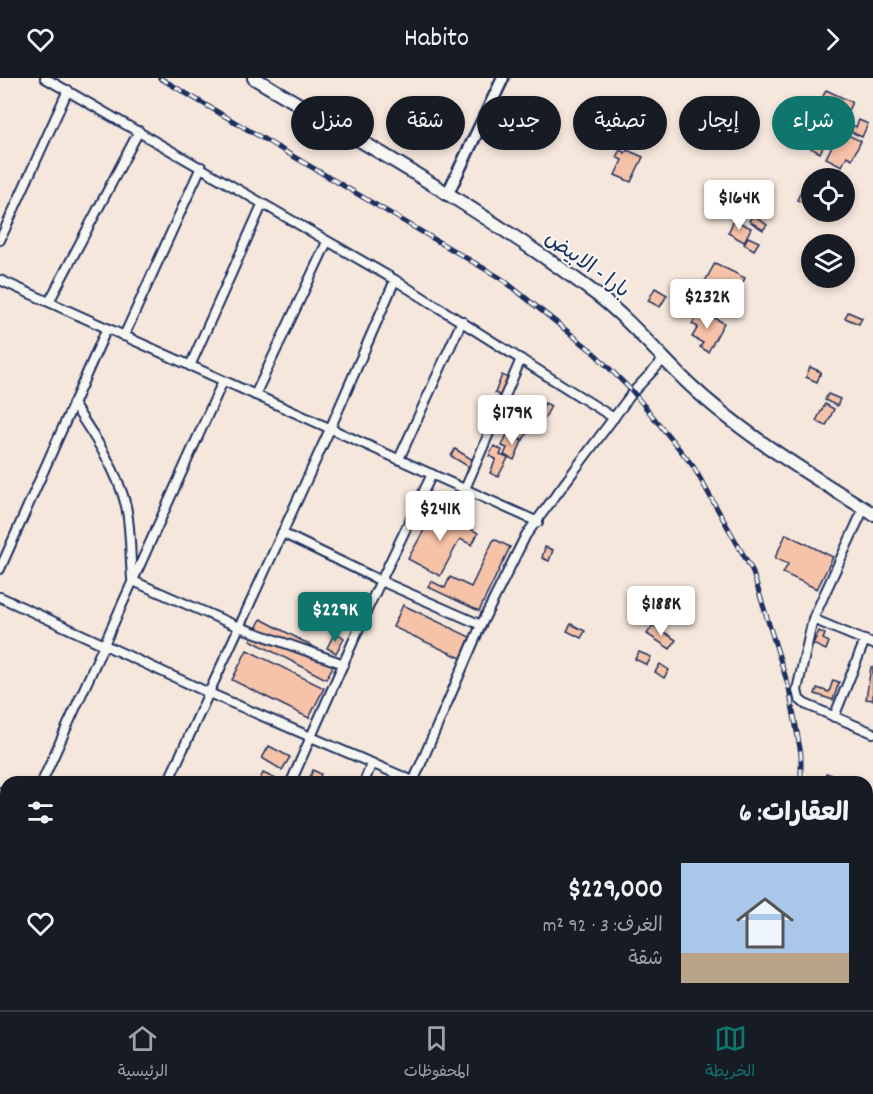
<!DOCTYPE html>
<html lang="ar">
<head>
<meta charset="utf-8">
<style>
  :root { --surface:#171b24; --page:#20242c; --text:#f1f3f6; --muted:#9ea1a6; --line:#363941; --accent:#0f766e }
  body { margin:0; font-family:Dekko,"Playpen Sans Arabic",sans-serif; background:var(--page); color:var(--text); direction:rtl; height:100vh; display:flex; flex-direction:column; font-size:22px; white-space:nowrap }
  * { box-sizing:border-box; margin:0 }
  p { font-size:20px; color:var(--muted) }
  .icon { flex:none; width:33px; height:33px; fill:none; stroke:currentColor; stroke-width:2; stroke-linecap:round; stroke-linejoin:round }
  .map { position:relative; flex:1; overflow:hidden; direction:ltr }
  .drawer { position:absolute; left:0px; top:698px; width:873px; height:236px; display:flex; flex-direction:column; background:var(--surface); border-radius:18px 18px 0 0; box-shadow:0 3px 9px #0003; direction:rtl }
  .drawer>* { flex:none }
  .top-card { position:absolute; left:18px; top:18px; width:837px; height:54px; direction:rtl; display:flex; gap:12px }
  .tools { position:absolute; left:801px; top:90px; display:grid; gap:12px }
  .tools a { display:grid; place-items:center; width:54px; height:54px; border-radius:50%; background:var(--surface); box-shadow:0 3px 9px #0003; font-size:30px }
  .price { position:absolute; translate:-50% -51px; padding:0 14px; border-radius:6px; background:#fff; color:#222; font-size:20px; line-height:39px; filter:drop-shadow(0 2px 3px #0008) }
  .price::after { content:''; position:absolute; left:50%; top:36px; width:18px; height:14px; margin-left:-9px; background:inherit; clip-path:polygon(0 0,100% 0,50% 100%) }
  .price.active { background:var(--accent); color:#fff }
  ul { padding:0; list-style:none }
  li { display:flex; align-items:center; gap:18px; height:150px; padding:0 24px }
  li+li { border-top:2px solid var(--line) }
  li span { display:grid; place-items:center; flex:none; width:168px; height:120px; border-radius:0px; color:#555 }
  li>.icon { margin-inline-start:auto }
  span .icon { width:72px; height:72px; fill:#fffc; stroke-width:1 }
  li b { font-size:26px }
  h2 { display:flex; justify-content:space-between; align-items:center; height:72px; padding:0 24px; font-size:26px }
  .tag { padding:0 21px; border-radius:27px; background:var(--surface); box-shadow:0 3px 9px #0003; font-size:21px; line-height:54px }
  .tag.active { background:var(--accent); color:#fff }
  header { display:flex; justify-content:space-between; align-items:center; height:78px; padding:0 24px; background:var(--surface); font-size:27px; font-weight:600 }
  .tabs { display:flex; justify-content:space-around; align-items:center; height:84px; border-top:2px solid var(--line); background:var(--surface); font-size:16px; color:var(--muted) }
  .tabs a { display:grid; justify-items:center; gap:3px }
  .tabs .active { color:var(--accent) }
  .map>svg:first-child { display:block }
  .building { fill:#f7c3a8; stroke:#1b2f5e; stroke-width:1.5 }
  .lines { fill:none; stroke-linecap:round; stroke-linejoin:round }
  .street-casing { stroke:#1b2f5e; stroke-width:12 }
  .secondary-casing { stroke:#1b2f5e; stroke-width:15 }
  .primary-casing { stroke:#1b2f5e; stroke-width:16 }
  .street { stroke:#f6f6f2; stroke-width:8 }
  .secondary { stroke:#f6f6f2; stroke-width:10 }
  .primary { stroke:#f6f6f2; stroke-width:12 }
  .rail-casing { stroke:#1b2f5e; stroke-width:5 }
  .rail { stroke:#f6f6f2; stroke-width:3; stroke-dasharray:9; stroke-linecap:butt }
  .labels { text-anchor:middle; dominant-baseline:central; stroke-width:4.5; stroke-linejoin:round; paint-order:stroke }
  .street-label { font-size:21px; fill:#1b2f5e; stroke:#f6f6f2 }
</style>
</head>
<body>
<header><svg class="icon" aria-label="forward" viewBox="0 0 24 24"><path d="M9 5l7 7-7 7"/></svg>Habito<svg class="icon" aria-label="heart" viewBox="0 0 24 24"><path d="M12 20l-8-8c-3-5 5-10 8-4 3-6 11-1 8 4z"/></svg></header>
<div class="map">
<svg width="873" height="932" viewBox="0 0 873 932">
  <rect width="100%" height="100%" fill="#f6e7dc"/>
  <filter id="ink" filterUnits="userSpaceOnUse"><feTurbulence type="fractalNoise" baseFrequency=".0167" numOctaves="2"/><feDisplacementMap in="SourceGraphic" scale="12" xChannelSelector="R" yChannelSelector="G"/><feConvolveMatrix kernelMatrix="1 2 1 2 8 2 1 2 1" color-interpolation-filters="sRGB"/></filter>
  <g filter="url(#ink)">
    <g class="building">
      <path d="M826,12L852,24L843,43L856,49L859,42L868,46L862,59L845,51L843,55L861,63L852,81L847,78L842,88L826,80L832,68L827,66L837,46L815,36Z"/>
      <path d="M811,41L828,50L821,63L825,65L820,75L805,67L810,57L804,54Z"/>
      <path d="M620,72L625,75L627,72L643,79L631,104L615,97L622,82L616,79Z"/>
      <path d="M803,109L812,113V129L797,122Z"/>
      <path d="M753,137L767,147L763,152L749,143Z"/>
      <path d="M734,142L751,150L744,164L728,155Z"/>
      <path d="M748,159L759,164L754,172L744,166Z"/>
      <path d="M715,185L745,200L734,222L703,207Z"/>
      <path d="M655,210L667,217L660,229L648,223Z"/>
      <path d="M700,232L724,245L708,274L700,269L703,265L692,259L698,249L692,246Z"/>
      <path d="M848,234L862,240L859,246L845,240Z"/>
      <path d="M810,289L821,294L817,304L806,299Z"/>
      <path d="M502,297L508,300L501,318L495,315Z"/>
      <path d="M828,316L840,321L837,328L825,322Z"/>
      <path d="M545,325L551,328L542,345L537,342Z"/>
      <path d="M825,326L834,331L826,348L816,343Z"/>
      <path d="M520,344L530,350L523,362L513,356Z"/>
      <path d="M507,356L522,363L514,382L504,377L507,370L502,368Z"/>
      <path d="M494,368L502,372L500,377L508,380L498,399L490,395L496,381L489,378Z"/>
      <path d="M455,371L473,382L469,389L451,378Z"/>
      <path d="M435,432L478,455L472,467L460,461L440,498L408,481Z"/>
      <path d="M786,456L833,479L817,511L783,495L788,486L775,480Z"/>
      <path d="M494,461L510,469L479,533L428,509L431,503L445,510L450,499L471,509Z"/>
      <path d="M545,469L553,472L549,483L542,480Z"/>
      <path d="M403,527L470,559L461,580L393,549Z"/>
      <path d="M261,541L337,581L326,601L250,562Z"/>
      <path d="M571,546L585,553L581,560L567,553Z"/>
      <path d="M653,547L676,562L670,571L647,556Z"/>
      <path d="M819,553L825,556L823,561L829,564L826,572L813,566Z"/>
      <path d="M335,554L344,560L336,575L327,570Z"/>
      <path d="M247,572L324,610L309,640L232,602Z"/>
      <path d="M639,574L651,579L647,587L635,581Z"/>
      <path d="M660,586L669,592L664,600L655,594Z"/>
      <path d="M871,589H873V622L866,621Z"/>
      <path d="M833,602L839,604L833,622L815,616L817,610L829,614Z"/>
      <path d="M269,668L290,679L282,692L262,680Z"/>
      <path d="M313,692L321,696L318,704H308Z"/>
      <path d="M263,695L280,703L279,704H259Z"/>
      <path d="M826,695L841,700L840,704H823Z"/>
      <path d="M0,726L6,729V752L0,766Z"/>
      <path d="M25,927H49L47,932H22Z"/>
    </g>
    <g class="lines">
      <g class="street-casing">
        <g id="street">
          <path d="M45,0L395,202L614,340"/>
          <path d="M0,162L68,12"/>
          <path d="M0,202L538,444"/>
          <path d="M49,224L139,53"/>
          <path d="M124,258L201,89"/>
          <path d="M190,288L262,127"/>
          <path d="M255,317L327,164"/>
          <path d="M73,326C94,358 117,391 126,428C131,451 130,478 132,501"/>
          <path d="M399,381L462,243"/>
          <path d="M465,411L521,281"/>
          <path d="M864,430L813,541L797,612L799,621L805,626L873,655"/>
          <path d="M282,455L381,503L481,547"/>
          <path d="M0,491L107,250"/>
          <path d="M133,503L239,549L344,586"/>
          <path d="M0,519L209,615L413,703"/>
          <path d="M813,541L873,566"/>
          <path d="M834,639L865,562"/>
          <path d="M42,704L223,303"/>
          <path d="M168,704L330,351L395,202"/>
          <path d="M291,704L367,532L432,396"/>
          <path d="M364,704L372,685"/>
          <path d="M413,704L481,547L526,457L633,314L665,280"/>
          <path d="M0,714L6,716"/>
          <path d="M0,793L6,781"/>
          <path d="M867,793L873,780"/>
          <path d="M0,870L6,873"/>
          <path d="M867,887L873,890"/>
          <path d="M123,927L134,932"/>
          <path d="M62,932L64,927"/>
          <path d="M185,932L187,927"/>
          <path d="M313,932L316,927"/>
          <path d="M806,932L808,927"/>
        </g>
      </g>
      <g class="secondary-casing">
        <path id="secondary" d="M447,117L503,0"/>
      </g>
      <g class="primary-casing">
        <path id="primary" d="M254,0C370,68 488,136 596,216C630,242 657,275 688,305C742,356 810,397 873,436"/>
      </g>
      <use href="#street" class="street"/>
      <use href="#secondary" class="secondary"/>
      <use href="#primary" class="primary"/>
      <g class="rail-casing">
        <g id="rail">
          <path d="M160,0L502,201L592,273L633,314L693,388L752,492L789,610L801,676V704"/>
          <path d="M780,932L782,927"/>
        </g>
      </g>
      <use href="#rail" class="rail"/>
    </g>
  </g>
  <g class="labels">
    <g class="street-label">
      <text transform="translate(586 188) rotate(36)">بارا - الابيض</text>
    </g>
  </g>
</svg>
<div class="tools">
<a><svg class="icon" aria-label="locate" viewBox="0 0 24 24"><circle cx="12" cy="12" r="6"/><path d="M12 2v4M12 18v4M2 12h4M18 12h4"/></svg></a>
<a><svg class="icon" aria-label="layers" viewBox="0 0 24 24"><path d="M12 4l9 5-9 5-9-5zM3 14l9 5 9-5"/></svg></a>
</div>
<b class="price" style="left:739px;top:153px">$164K</b>
<b class="price" style="left:707px;top:252px">$232K</b>
<b class="price" style="left:512px;top:368px">$179K</b>
<b class="price" style="left:440px;top:464px">$241K</b>
<b class="price" style="left:661px;top:559px">$188K</b>
<b class="price active" style="left:335px;top:565px">$229K</b>
<div class="top-card">
<a class="tag active">شراء</a>
<a class="tag">إيجار</a>
<a class="tag">تصفية</a>
<a class="tag">جديد</a>
<a class="tag">شقة</a>
<a class="tag">منزل</a>
</div>
<section class="drawer">
<h2>العقارات: 6<svg class="icon" aria-label="filters" viewBox="0 0 24 24"><path d="M4 7h16M4 17h16"/><circle cx="9" cy="7" r="2"/><circle cx="15" cy="17" r="2"/></svg></h2>
<ul>
<li><span style="background:linear-gradient(#a9c7e8 75%,#b9a48a 0)"><svg class="icon" aria-label="home" viewBox="0 0 24 24"><path d="M3 11l9-7 9 7M6 9v11h12V9"/></svg></span><div><b>$229,000</b><p>الغرف: 3 · 92 m²</p><p>شقة</p></div><svg class="icon" aria-label="heart" viewBox="0 0 24 24"><path d="M12 20l-8-8c-3-5 5-10 8-4 3-6 11-1 8 4z"/></svg></li>
</ul>
</section>
</div>
<nav class="tabs">
<a class="active"><svg class="icon" aria-label="map" viewBox="0 0 24 24"><path d="M3 6l6-2 6 2 6-2v14l-6 2-6-2-6 2zM9 4v14M15 6v14"/></svg>الخريطة</a>
<a><svg class="icon" aria-label="saved" viewBox="0 0 24 24"><path d="M7 4h10v16l-5-4-5 4z"/></svg>المحفوظات</a>
<a><svg class="icon" aria-label="home" viewBox="0 0 24 24"><path d="M3 11l9-7 9 7M6 9v11h12V9"/></svg>الرئيسية</a>
</nav>
</body>
</html>
